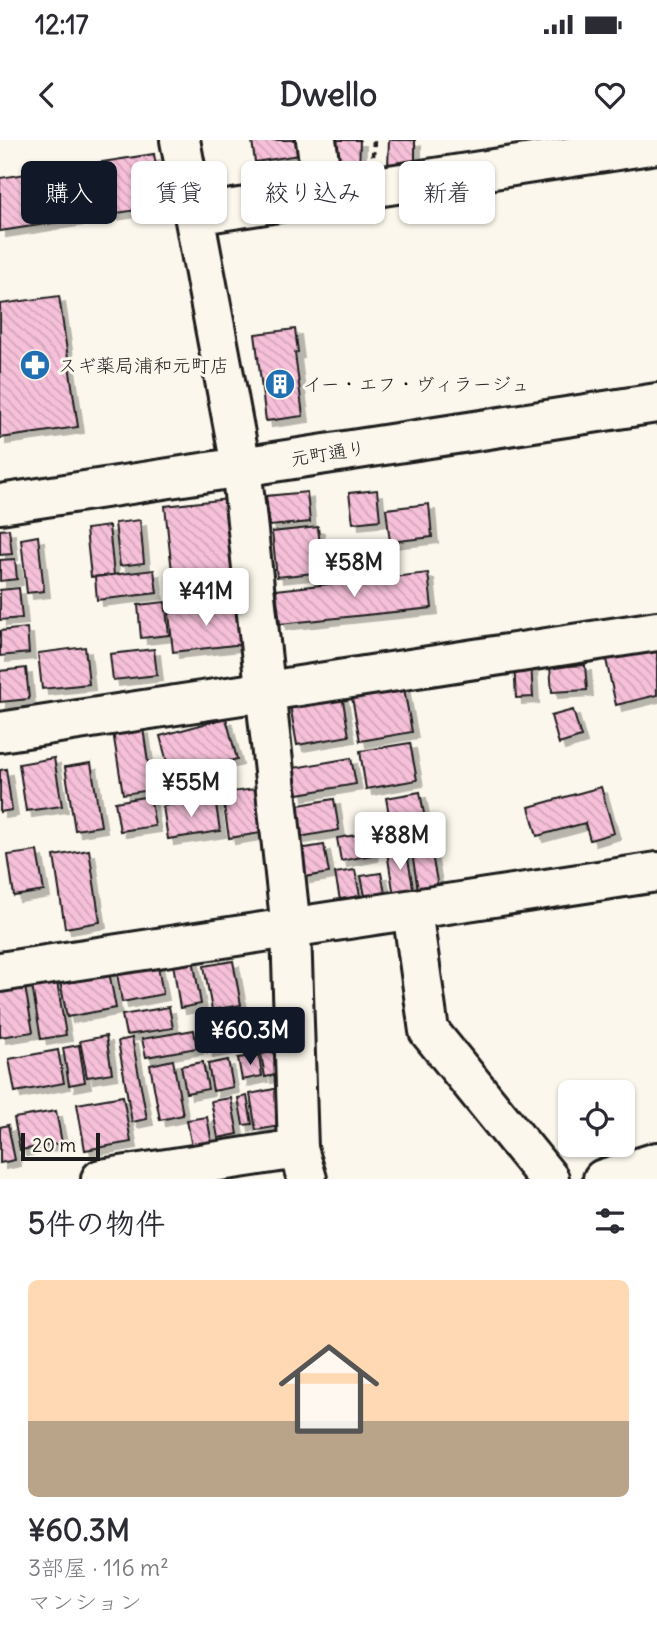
<!DOCTYPE html>
<html lang="ja">
<head>
<meta charset="utf-8">
<style>
  :root { --surface:#fff; --page:#f2f2f3; --text:#2b2b33; --muted:#7c7c81; --line:#e1e1e2; --accent:#111827 }
  body { margin:0; font-family:Delius,"Klee One",sans-serif; background:var(--page); color:var(--text); height:100vh; display:flex; flex-direction:column; font-size:26px; white-space:nowrap }
  * { box-sizing:border-box; margin:0 }
  p { font-size:23px; color:var(--muted) }
  .icon { flex:none; width:38px; height:38px; fill:none; stroke:currentColor; stroke-width:2; stroke-linecap:round; stroke-linejoin:round }
  .map { position:relative; height:1039px; overflow:hidden }
  .details { display:flex; flex-direction:column; background:var(--surface); flex:1 }
  .details>* { flex:none }
  .guide { position:absolute; left:21px; top:21px; width:616px; height:63px; display:flex; gap:14px }
  .tools { position:absolute; left:558px; top:940px; display:grid; gap:14px }
  .tools a { display:grid; place-items:center; width:77px; height:77px; border-radius:10px; background:var(--surface); box-shadow:0 2px 5px #0004; font-size:35px }
  .scale { position:absolute; left:21px; bottom:18px; width:79px; box-sizing:border-box; padding-left:7px; border:4px solid #1c1c1c; border-top:0; font-size:19px; line-height:24px; white-space:nowrap; color:#1c1c1c; -webkit-text-stroke:5px #fbf7ec; paint-order:stroke }
  .price { position:absolute; translate:-50% -60px; padding:0 16px; border-radius:7px; background:#fff; color:#222; font-size:23px; line-height:46px; filter:drop-shadow(0 2px 4px #0008) }
  .price::after { content:''; position:absolute; left:50%; top:42px; width:21px; height:16px; margin-left:-10px; background:inherit; clip-path:polygon(0 0,100% 0,50% 100%) }
  .price.selected { background:var(--accent); color:#fff }
  ul { padding:0; list-style:none }
  li { display:grid; align-content:center; gap:14px; height:371px; padding:0 28px }
  li+li { border-top:2px solid var(--line) }
  li span { display:grid; place-items:center; height:217px; border-radius:10px; color:#555 }
  li>.icon { margin-inline-start:auto }
  span .icon { width:126px; height:126px; fill:#fffc; stroke-width:1 }
  li b { font-size:30px }
  h2 { display:flex; justify-content:space-between; align-items:center; height:84px; padding:0 28px; font-size:30px }
  .pill { padding:0 24px; border-radius:10px; background:var(--surface); box-shadow:0 2px 5px #0004; font-size:24px; line-height:63px }
  .pill.selected { background:var(--accent); color:#fff }
  .status { display:flex; justify-content:space-between; align-items:center; height:49px; padding:0 35px; background:var(--surface); direction:ltr }
  .status svg { height:19px; fill:currentColor }
  header { display:flex; justify-content:space-between; align-items:center; height:91px; padding:0 28px; background:var(--surface); font-size:32px; font-weight:700 }
  .map>svg:first-child { display:block }
  .building { fill:url(#building-back-hatch); stroke:#1c1c1c; stroke-width:2; filter:url(#shadow) }
  .lines { fill:none; stroke-linecap:round; stroke-linejoin:round }
  .minor-casing { stroke:#1c1c1c; stroke-width:44 }
  .path { stroke:#1c1c1c; stroke-width:4.5; stroke-dasharray:5 5; stroke-linecap:butt }
  .minor { stroke:#fbf7ec; stroke-width:38 }
  .labels { text-anchor:middle; dominant-baseline:central; stroke-width:6; stroke-linejoin:round; paint-order:stroke }
  .poi-label { font-size:19px; fill:#1c1c1c; stroke:#fbf7ec; text-anchor:start }
  .street-label { font-size:19px; fill:#1c1c1c; stroke:#fbf7ec }
</style>
</head>
<body>
<div class="status"><b>12:17</b><svg viewBox="0 0 49 12"><path d="M0 12V9h3v3zM5 12V6h3v6zM10 12V3h3v9zM15 12V0h3v12zM26 1h20v11H26zM47 4h2v5h-2z"/></svg></div>
<header><svg class="icon" aria-label="back" viewBox="0 0 24 24"><path d="M15 5l-7 7 7 7"/></svg>Dwello<svg class="icon" aria-label="heart" viewBox="0 0 24 24"><path d="M12 20l-8-8c-3-5 5-10 8-4 3-6 11-1 8 4z"/></svg></header>
<div class="map">
<svg width="657" height="1039" viewBox="0 0 657 1039">
  <defs>
    <pattern id="building-back-hatch" width="6" height="6" patternUnits="userSpaceOnUse" patternTransform="scale(1.75)"><rect width="6" height="6" fill="#f6c0d9"/><path d="M-1 5l2 2M0 0l6 6M5-1l2 2" fill="none" stroke="#d2a4ba"/></pattern>
    <filter id="shadow"><feDropShadow dx="6" dy="6" stdDeviation="0" flood-color="#0004"/></filter>
  </defs>
  <rect width="100%" height="100%" fill="#fbf7ec"/>
  <filter id="ink" filterUnits="userSpaceOnUse"><feTurbulence type="fractalNoise" baseFrequency=".0143" numOctaves="2"/><feDisplacementMap in="SourceGraphic" scale="14" xChannelSelector="R" yChannelSelector="G"/><feConvolveMatrix kernelMatrix="1 2 1 2 8 2 1 2 1" color-interpolation-filters="sRGB"/></filter>
  <g filter="url(#ink)">
    <g class="building">
      <path d="M259,0H296L299,15L255,22L252,1Z"/>
      <path d="M336,0H360L359,33L335,32Z"/>
      <path d="M389,0H415V27H388Z"/>
      <path d="M154,14L163,66L0,91V38Z"/>
      <path d="M298,24L302,43L263,50L259,31Z"/>
      <path d="M59,156L78,287L0,298V164Z"/>
      <path d="M295,189L298,212L295,213L303,276L266,281L255,194Z"/>
      <path d="M377,350L380,380L353,383L349,353Z"/>
      <path d="M307,352L310,382L270,386L266,356Z"/>
      <path d="M228,359L236,434L173,441L165,366Z"/>
      <path d="M429,364L432,397L390,402L386,369Z"/>
      <path d="M140,380L144,423L120,426L115,383Z"/>
      <path d="M109,386L114,435L91,437L86,389Z"/>
      <path d="M318,387L323,432L277,437L272,392Z"/>
      <path d="M9,389L12,414L0,415V390Z"/>
      <path d="M38,396L44,451L27,453L21,399Z"/>
      <path d="M15,419L17,439L0,441V420Z"/>
      <path d="M154,430L157,453L97,460L95,437Z"/>
      <path d="M428,433L432,468L280,484L276,450Z"/>
      <path d="M234,437L235,446L189,451L188,441Z"/>
      <path d="M19,448L22,478L0,480V450Z"/>
      <path d="M165,462L169,495L141,498L138,465Z"/>
      <path d="M239,465L243,504L173,512L169,473Z"/>
      <path d="M27,488L29,513L0,516V491Z"/>
      <path d="M657,503V555L616,565L605,515Z"/>
      <path d="M85,507L89,544L42,549L38,513Z"/>
      <path d="M154,509L157,535L113,540L110,514Z"/>
      <path d="M531,522L533,557L516,558L514,523Z"/>
      <path d="M585,525L587,550L552,552L550,527Z"/>
      <path d="M26,528L29,559L0,562V531Z"/>
      <path d="M403,543L412,592L360,601L351,552Z"/>
      <path d="M342,555L349,596L297,605L290,565Z"/>
      <path d="M573,570L581,597L559,604L551,576Z"/>
      <path d="M226,578L237,619L171,637L160,596Z"/>
      <path d="M143,588L152,650L123,654L113,592Z"/>
      <path d="M410,603L417,640L366,649L360,611Z"/>
      <path d="M54,618L62,666L26,671L19,624Z"/>
      <path d="M351,618L356,644L298,654L294,628Z"/>
      <path d="M91,623L101,686L75,690L65,627Z"/>
      <path d="M6,629L12,670L0,672V630Z"/>
      <path d="M601,647L614,693L590,700L585,683L537,696L529,667Z"/>
      <path d="M255,649L261,693L229,698L222,653Z"/>
      <path d="M420,652L429,701L395,707L386,658Z"/>
      <path d="M150,656L155,686L120,691L115,662Z"/>
      <path d="M215,658L220,691L168,699L163,666Z"/>
      <path d="M334,659L339,690L299,697L293,666Z"/>
      <path d="M369,693L372,715L341,721L337,698Z"/>
      <path d="M430,704L438,747L418,750L411,707Z"/>
      <path d="M324,705L329,733L304,737L299,709Z"/>
      <path d="M406,708L414,753L394,756L387,712Z"/>
      <path d="M89,710L100,782L65,788L54,716Z"/>
      <path d="M37,711L44,751L14,756L8,715Z"/>
      <path d="M355,730L360,756L340,760L335,733Z"/>
      <path d="M381,733L385,753L365,756L361,736Z"/>
      <path d="M193,819L201,864L180,868L173,823Z"/>
      <path d="M157,821L163,854L122,862L116,828Z"/>
      <path d="M233,821L241,865L212,870L204,826Z"/>
      <path d="M109,832L116,868L67,877L60,841Z"/>
      <path d="M56,836L66,895L41,899L31,840Z"/>
      <path d="M24,841L33,892L0,897V846Z"/>
      <path d="M169,867L173,888L126,895L122,875Z"/>
      <path d="M255,877L260,902L207,912L203,886Z"/>
      <path d="M194,890L197,908L146,917L142,899Z"/>
      <path d="M106,896L112,933L87,937L80,901Z"/>
      <path d="M132,898L147,979L132,982L118,901Z"/>
      <path d="M79,905L85,942L69,945L63,908Z"/>
      <path d="M58,910L64,943L15,952L9,919Z"/>
      <path d="M277,911L281,934L265,937L261,914Z"/>
      <path d="M259,915L262,936L242,940L238,918Z"/>
      <path d="M173,920L183,975L160,980L150,925Z"/>
      <path d="M228,920L233,947L213,951L208,924Z"/>
      <path d="M203,922L208,949L186,953L181,926Z"/>
      <path d="M279,948L286,985L256,990L250,954Z"/>
      <path d="M123,956L131,1002L85,1010L77,964Z"/>
      <path d="M247,956L252,984L243,985L238,958Z"/>
      <path d="M231,958L238,994L218,998L211,961Z"/>
      <path d="M56,971L62,1003L20,1010L14,978Z"/>
      <path d="M207,977L212,1004L192,1008L187,980Z"/>
      <path d="M8,985L15,1020L0,1023V987Z"/>
    </g>
    <g class="lines">
      <g class="minor-casing">
        <g id="minor">
          <path d="M180,0L241,326L291,789L298,1009L307,1039"/>
          <path d="M316,0L324,55"/>
          <path d="M194,75L657,4"/>
          <path d="M0,364L657,263"/>
          <path d="M0,592L657,491"/>
          <path d="M412,770L429,891L549,1039"/>
          <path d="M0,832L657,732"/>
          <path d="M101,1039L298,1009"/>
          <path d="M603,1039L657,1022"/>
        </g>
      </g>
      <path class="path" d="M373,16L374,0"/>
      <use href="#minor" class="minor"/>
    </g>
  </g>
  <defs>
    <g id="pharmacy-disc" transform="scale(1.575)"><circle r="9.5" fill="#1f6fb2" stroke="#fbf7ec"/><path d="M-2-6h4v4h4v4h-4v4h-4v-4h-4v-4h4Z" fill="#fff"/></g>
    <g id="building-disc" transform="scale(1.575)"><circle r="9.5" fill="#1f6fb2" stroke="#fbf7ec"/><path d="M-4-6H4V6H1V3H-1V6H-4ZM-2.5-4.3h1.7v1.8h-1.7ZM.8-4.3h1.7v1.8H.8ZM-2.5-1h1.7V.8h-1.7ZM.8-1h1.7V.8H.8Z" fill="#fff"/></g>
  </defs>
  <g fill-rule="evenodd">
    <use href="#pharmacy-disc" x="35" y="225"/>
    <use href="#building-disc" x="280" y="244"/>
  </g>
  <g class="labels">
    <g class="poi-label">
      <text x="58" y="225">スギ薬局浦和元町店</text>
      <text x="303" y="244">イー・エフ・ヴィラージュ</text>
    </g>
    <g class="street-label">
      <text transform="translate(328 313) rotate(-9)">元町通り</text>
    </g>
  </g>
</svg>
<div class="tools">
<a><svg class="icon" aria-label="locate" viewBox="0 0 24 24"><circle cx="12" cy="12" r="6"/><path d="M12 2v4M12 18v4M2 12h4M18 12h4"/></svg></a>
</div>
<div class="scale">20 m</div>
<b class="price" style="left:354px;top:459px">¥58M</b>
<b class="price" style="left:206px;top:488px">¥41M</b>
<b class="price" style="left:191px;top:679px">¥55M</b>
<b class="price" style="left:400px;top:732px">¥88M</b>
<b class="price selected" style="left:250px;top:927px">¥60.3M</b>
<div class="guide">
<a class="pill selected">購入</a>
<a class="pill">賃貸</a>
<a class="pill">絞り込み</a>
<a class="pill">新着</a>
</div>
</div>
<section class="details">
<h2>5件の物件<svg class="icon" aria-label="filters" viewBox="0 0 24 24"><path d="M4 7h16M4 17h16"/><circle cx="9" cy="7" r="2"/><circle cx="15" cy="17" r="2"/></svg></h2>
<ul>
<li><span style="background:linear-gradient(#ffd9b3 65%,#b9a48a 0)"><svg class="icon" aria-label="home" viewBox="0 0 24 24"><path d="M3 11l9-7 9 7M6 9v11h12V9"/></svg></span><div><b>¥60.3M</b><p>3部屋 · 116 m²</p><p>マンション</p></div></li>
</ul>
</section>
</body>
</html>
